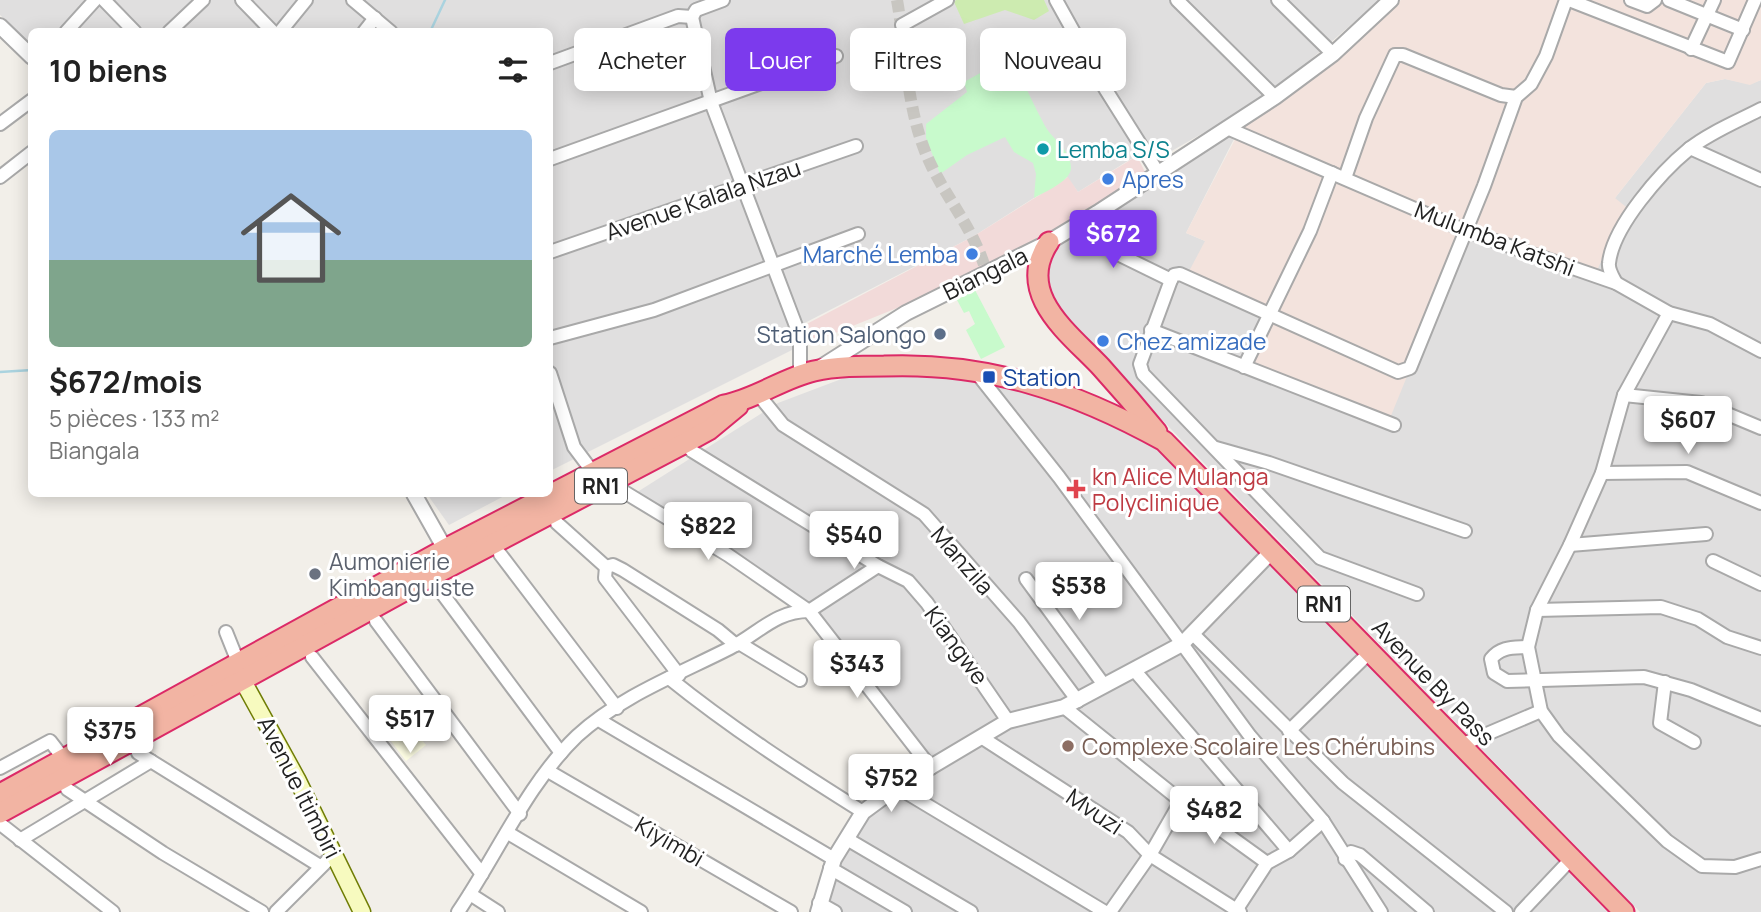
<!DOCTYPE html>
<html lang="fr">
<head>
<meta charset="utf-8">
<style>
  :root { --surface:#fff; --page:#f2f2f2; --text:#222; --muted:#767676; --accent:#7c3aed }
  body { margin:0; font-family:Manrope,sans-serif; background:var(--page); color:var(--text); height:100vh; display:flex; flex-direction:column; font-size:26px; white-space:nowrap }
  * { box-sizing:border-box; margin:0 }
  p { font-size:23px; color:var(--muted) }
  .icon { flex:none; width:38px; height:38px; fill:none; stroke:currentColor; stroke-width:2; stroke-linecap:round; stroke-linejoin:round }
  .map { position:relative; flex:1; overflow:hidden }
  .panel { position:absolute; left:28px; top:28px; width:525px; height:469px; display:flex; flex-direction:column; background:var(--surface); border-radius:10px; box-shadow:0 4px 18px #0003 }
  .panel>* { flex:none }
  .banner { position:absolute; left:574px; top:28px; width:665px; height:63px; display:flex; gap:14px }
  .price { position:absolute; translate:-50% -60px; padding:0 16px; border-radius:7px; background:#fff; color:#222; font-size:23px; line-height:46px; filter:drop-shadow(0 2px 4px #0008) }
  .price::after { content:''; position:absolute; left:50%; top:42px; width:21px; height:16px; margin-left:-10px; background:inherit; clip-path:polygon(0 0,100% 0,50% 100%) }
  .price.active { background:var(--accent); color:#fff }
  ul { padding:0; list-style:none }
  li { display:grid; align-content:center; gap:14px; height:371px; padding:0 21px }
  li span { display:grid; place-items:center; height:217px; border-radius:10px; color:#555 }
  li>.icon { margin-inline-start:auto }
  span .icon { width:126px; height:126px; fill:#fffc; stroke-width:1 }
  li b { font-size:30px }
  h2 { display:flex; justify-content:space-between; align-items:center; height:84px; padding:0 21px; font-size:30px }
  .pill { padding:0 24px; border-radius:10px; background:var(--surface); box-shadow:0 4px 18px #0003; font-size:24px; line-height:63px }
  .pill.active { background:var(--accent); color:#fff }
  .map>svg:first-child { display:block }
  .residential { fill:#e0dfdf }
  .commercial { fill:#f2dad9 }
  .education { fill:#ffffe5 }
  .military { fill:#f3e3dd }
  .grass { fill:#cdebb0 }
  .park { fill:#c8facc }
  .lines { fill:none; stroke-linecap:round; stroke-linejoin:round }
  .stream { stroke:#aad3df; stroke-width:2.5 }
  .minor-tunnel { stroke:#c8c6c1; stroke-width:12; stroke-dasharray:12 6; stroke-linecap:butt }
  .minor-casing { stroke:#a9a9a9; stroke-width:16 }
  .tertiary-casing { stroke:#a9a9a9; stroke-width:18 }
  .secondary-casing { stroke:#707d05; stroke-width:19 }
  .trunk-casing { stroke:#dc2a67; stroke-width:23 }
  .minor { stroke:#fff; stroke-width:12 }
  .tertiary { stroke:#fff; stroke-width:14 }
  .secondary { stroke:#f7fabf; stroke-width:16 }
  .trunk { stroke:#f2b4a3; stroke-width:19 }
  .culture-dot { fill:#0f9aa8; stroke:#fff; stroke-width:2.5 }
  .shop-dot { fill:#3f7fe0; stroke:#fff; stroke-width:2.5 }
  .service-dot { fill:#5c6f8a; stroke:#fff; stroke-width:2.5 }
  .transit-dot { fill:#1a4fb4; stroke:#fff; stroke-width:2.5 }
  .health-dot { fill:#e0444e; stroke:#fff; stroke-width:2.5 }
  .worship-dot { fill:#6b7280; stroke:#fff; stroke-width:2.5 }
  .education-dot { fill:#8d6e63; stroke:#fff; stroke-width:2.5 }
  .labels { text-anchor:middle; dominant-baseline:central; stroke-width:6; stroke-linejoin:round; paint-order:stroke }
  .shield { fill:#fff; stroke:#646464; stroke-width:2 }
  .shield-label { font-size:21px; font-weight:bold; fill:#222 }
  .culture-label { font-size:23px; fill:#0d838f; stroke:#fff; text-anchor:start }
  .shop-label { font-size:23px; fill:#366cbe; stroke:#fff; text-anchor:start }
  .street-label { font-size:23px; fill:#222; stroke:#fff }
  .service-label { font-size:23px; fill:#4e5e75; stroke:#fff; text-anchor:end }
  .transit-label { font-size:23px; fill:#164399; stroke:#fff; text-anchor:start }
  .health-label { font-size:23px; fill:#be3a42; stroke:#fff; text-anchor:start }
  .worship-label { font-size:23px; fill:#5b616d; stroke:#fff; text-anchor:start }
  .education-label { font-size:23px; fill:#785e54; stroke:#fff; text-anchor:start }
</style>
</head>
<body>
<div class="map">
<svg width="1761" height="912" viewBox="0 0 1761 912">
  <rect width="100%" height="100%" fill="#f2efe9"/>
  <g class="residential">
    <path d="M0,0H1380L1268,96L1154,161L1147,149L1078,192L1067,177L974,236L789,331L796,348L550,471V32H32L31,44L0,15Z"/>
    <path d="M1725,79L1750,84L1761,80V912H1640L1068,323L1051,295L1046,270L1053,250L1224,135L1235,137L1186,233L1205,241L1444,283L1468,227L1615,198L1706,83Z"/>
    <path d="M931,368L1065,396L1153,438L1607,912H818L863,812L931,768L809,611L631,496L778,403L844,378Z"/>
    <path d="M427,494H508L449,525Z"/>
  </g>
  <path class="commercial" d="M1137,156L1146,174L1049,234L907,304L808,344L801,327L974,236L1068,177L1078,192Z"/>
  <path class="education" d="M401,714L426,745L406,761L381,728Z"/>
  <path class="military" d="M1401,0H1761V80L1750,85L1725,79L1706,83L1615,198L1630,210L1613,234L1596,273L1468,227L1388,423L1244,367L1268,315L1186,277L1205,241L1186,233L1242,126L1336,58Z"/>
  <path class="grass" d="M956,0H1044L1049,11L1034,20L1005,10L964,24L954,2Z"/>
  <g class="park">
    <path d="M1009,57C1024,80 1032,103 1045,126C1053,140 1070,149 1071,167C1072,181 1044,192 1034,198L1036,174L1033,163L1014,152L1005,137L967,155L940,174L926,138V124L967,92L964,82Z"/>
    <path d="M975,290L1005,347L981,359L966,330L975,324L969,311L964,313L957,300Z"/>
  </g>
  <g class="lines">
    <g class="stream">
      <path d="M430,32L445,0"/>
      <path d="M0,372L32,370"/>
    </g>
    <path class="minor-tunnel" d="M897,0C907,56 906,115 932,167C950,203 975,232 986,271"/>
    <g class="minor-casing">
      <g id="minor">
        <path d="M104,0L135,32"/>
        <path d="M242,0L273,32"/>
        <path d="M353,0L391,32"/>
        <path d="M1056,0L1106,90L1157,171"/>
        <path d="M1177,0L1275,97"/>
        <path d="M1278,0L1333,54"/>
        <path d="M1569,0L1728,62L1755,0"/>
        <path d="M1631,0L1647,6L1655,0"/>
        <path d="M1669,0L1743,30"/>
        <path d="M692,17L711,102L796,326L800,345V377"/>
        <path d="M902,25L947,0"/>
        <path d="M66,32L95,0"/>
        <path d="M169,32L203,0"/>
        <path d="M280,32L306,0"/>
        <path d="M364,32L375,18"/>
        <path d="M1691,49L1714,0"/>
        <path d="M550,63L678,16L692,17L696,10L723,0"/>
        <path d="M0,124L32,100"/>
        <path d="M1227,128L1466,231L1616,283L1669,313L1710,324L1761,351"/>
        <path d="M1690,148L1761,180"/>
        <path d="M550,159L836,56"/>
        <path d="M0,177L32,152"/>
        <path d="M1345,178L1366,118L1395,55H1403L1501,95L1516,97"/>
        <path d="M1097,213L1120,255L1171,280"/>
        <path d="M550,252L856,146"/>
        <path d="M1616,283C1613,277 1608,270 1609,263C1613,226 1661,172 1689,149C1709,133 1738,121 1761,109"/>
        <path d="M1669,313L1624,395L1602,473L1570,545L1537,610L1528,647L1541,711L1559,736L1667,841L1702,866L1735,867L1761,859"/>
        <path d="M1151,330L1394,425"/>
        <path d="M550,338L654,310L858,234"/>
        <path d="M1244,367L1310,231L1332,173"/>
        <path d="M976,372L1059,477L1250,736L1323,821L1381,912"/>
        <path d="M550,373L574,447L592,471"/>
        <path d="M758,394L783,425L924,514L1019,622L1078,701"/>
        <path d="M1624,395L1701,403L1761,428"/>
        <path d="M685,443L692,451L878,566L908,581L927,603L1008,721"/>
        <path d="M1216,448L1269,463L1465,531"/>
        <path d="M1602,473L1687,472L1761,503"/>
        <path d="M621,490L728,555L809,611L931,768"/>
        <path d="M557,523L606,567"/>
        <path d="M1570,545L1706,534"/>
        <path d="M500,554L617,708"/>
        <path d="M1713,561L1761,584"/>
        <path d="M606,567L613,565L623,570L718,630L736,645"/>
        <path d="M606,567L605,578L679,675"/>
        <path d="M430,577L561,753"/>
        <path d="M1026,579L1104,685"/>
        <path d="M1417,594L1320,558L1143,374L1140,364L1171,280L1174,275L1180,274L1398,372L1410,368L1484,186L1516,97L1531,84L1546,56L1566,0"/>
        <path d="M1537,610L1661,607L1698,619L1727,637L1761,648"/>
        <path d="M809,611L878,566"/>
        <path d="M376,621L520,814"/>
        <path d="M226,632L238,662"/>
        <path d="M1193,634L1343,783L1506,912"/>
        <path d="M739,643L800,680"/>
        <path d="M1528,647C1514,648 1501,646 1491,659L1494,673L1507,681L1644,677L1691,690L1761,719"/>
        <path d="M312,657L482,874"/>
        <path d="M1135,671L1289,851"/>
        <path d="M669,678C731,728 796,770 863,812"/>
        <path d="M1665,682L1660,723L1694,742"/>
        <path d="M1064,707L1181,801L1267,863"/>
        <path d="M599,720L834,859"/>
        <path d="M1289,731L1370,652"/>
        <path d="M981,737L1128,832L1150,855L1240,912"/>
        <path d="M1461,745L1541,711"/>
        <path d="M138,753L320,866"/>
        <path d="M0,768L50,741L64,759"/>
        <path d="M548,771L791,912"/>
        <path d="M897,787L1105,912"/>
        <path d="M67,789L163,853L262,912"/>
        <path d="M3,826L113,912"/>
        <path d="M508,833L641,912"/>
        <path d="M847,839L971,912"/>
        <path d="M20,840L151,761"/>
        <path d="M1345,859L1351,852L1360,855L1427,912"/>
        <path d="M830,868L905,912"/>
        <path d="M470,894L498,912"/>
        <path d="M819,903L835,912"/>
        <path d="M276,912L327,861"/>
        <path d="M458,912C497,855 527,784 577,736C619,697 679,674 730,648C758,634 775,611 809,611"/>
        <path d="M1110,912L1150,855L1181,801"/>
        <path d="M1235,912L1267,863L1289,851L1323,821"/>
        <path d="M1521,912L1572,858"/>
      </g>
    </g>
    <g class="tertiary-casing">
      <g id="tertiary">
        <path d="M0,26L32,57"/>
        <path d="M818,369L906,313L1049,242L1097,213L1275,97L1333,54L1391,0"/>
        <path d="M414,494L449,556"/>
        <path d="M818,912L834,859L863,812L897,787L1008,721L1064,707L1182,644L1272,551"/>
      </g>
    </g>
    <g class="secondary-casing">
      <path id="secondary" d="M238,672L297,779L362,912"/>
    </g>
    <g class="trunk-casing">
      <g id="trunk">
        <path d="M1049,242C1014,294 1069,333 1101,367C1120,388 1139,410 1157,432"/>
        <path d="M0,794L445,549L724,405C756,399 783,378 814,371C836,366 861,366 884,366C988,362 1074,391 1164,441L1624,912"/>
        <path d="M0,813L430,577L685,443L709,430L738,406"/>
      </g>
    </g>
    <use href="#minor" class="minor"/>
    <use href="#tertiary" class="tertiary"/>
    <use href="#secondary" class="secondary"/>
    <use href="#trunk" class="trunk"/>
  </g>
  <circle class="culture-dot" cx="1043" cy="149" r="7"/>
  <g class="shop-dot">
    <circle cx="1108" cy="179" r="7"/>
    <circle cx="972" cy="254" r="7"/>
    <circle cx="1103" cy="341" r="7"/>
  </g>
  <circle class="service-dot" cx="940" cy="334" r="7"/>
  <rect class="transit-dot" x="982" y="370" width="14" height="14" rx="3.5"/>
  <path class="health-dot" d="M1072.5 478.5h7v7h7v7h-7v7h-7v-7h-7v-7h7z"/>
  <circle class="worship-dot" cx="315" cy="574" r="7"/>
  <circle class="education-dot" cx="1068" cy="746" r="7"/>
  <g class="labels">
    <g class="shield">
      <rect x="575" y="468.5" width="52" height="35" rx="5"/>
      <rect x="1298" y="586.5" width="52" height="35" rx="5"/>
    </g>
    <g class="shield-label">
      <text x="601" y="486">RN1</text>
      <text x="1324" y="604">RN1</text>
    </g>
    <g class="culture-label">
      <text x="1057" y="149">Lemba S/S</text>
    </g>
    <g class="shop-label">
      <text x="1122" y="179">Apres</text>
      <text x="958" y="254" text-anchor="end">Marché Lemba</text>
      <text x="1117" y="341">Chez amizade</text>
    </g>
    <g class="street-label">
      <text transform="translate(703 199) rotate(-19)">Avenue Kalala Nzau</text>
      <text transform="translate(1495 238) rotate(21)">Mulumba Katshi</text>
      <text transform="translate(985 273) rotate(-26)">Biangala</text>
      <text transform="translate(963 560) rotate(49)">Manzila</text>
      <text transform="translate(957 645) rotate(54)">Kiangwe</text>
      <text transform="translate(1434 682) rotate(46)">Avenue By Pass</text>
      <text transform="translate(300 787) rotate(63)">Avenue Itimbiri</text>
      <text transform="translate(1095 811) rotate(34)">Mvuzi</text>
      <text transform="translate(670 841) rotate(30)">Kiyimbi</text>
    </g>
    <g class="service-label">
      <text x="926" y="334">Station Salongo</text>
    </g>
    <g class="transit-label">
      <text x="1003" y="377">Station</text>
    </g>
    <g class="health-label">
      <text x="1092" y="476">kn Alice Mulanga<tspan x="1092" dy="26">Polyclinique</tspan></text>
    </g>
    <g class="worship-label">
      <text x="329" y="561">Aumonierie<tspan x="329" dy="26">Kimbanguiste</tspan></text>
    </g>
    <g class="education-label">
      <text x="1082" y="746">Complexe Scolaire Les Chérubins</text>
    </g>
  </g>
</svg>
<b class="price active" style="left:1113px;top:270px">$672</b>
<b class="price" style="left:1688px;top:456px">$607</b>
<b class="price" style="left:708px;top:562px">$822</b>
<b class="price" style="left:854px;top:571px">$540</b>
<b class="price" style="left:1079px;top:622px">$538</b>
<b class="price" style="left:857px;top:700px">$343</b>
<b class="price" style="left:410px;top:755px">$517</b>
<b class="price" style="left:110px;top:767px">$375</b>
<b class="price" style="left:891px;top:814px">$752</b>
<b class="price" style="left:1214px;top:846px">$482</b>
<div class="banner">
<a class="pill">Acheter</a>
<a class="pill active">Louer</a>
<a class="pill">Filtres</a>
<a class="pill">Nouveau</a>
</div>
<section class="panel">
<h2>10 biens<svg class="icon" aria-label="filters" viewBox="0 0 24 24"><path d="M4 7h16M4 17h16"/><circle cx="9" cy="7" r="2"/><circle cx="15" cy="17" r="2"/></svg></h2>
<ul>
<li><span style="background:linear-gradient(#a9c7e8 60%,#7fa58c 0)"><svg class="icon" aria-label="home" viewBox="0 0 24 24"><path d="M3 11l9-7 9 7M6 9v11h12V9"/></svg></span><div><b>$672/mois</b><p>5 pièces · 133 m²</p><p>Biangala</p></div></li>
</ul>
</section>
</div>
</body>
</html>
